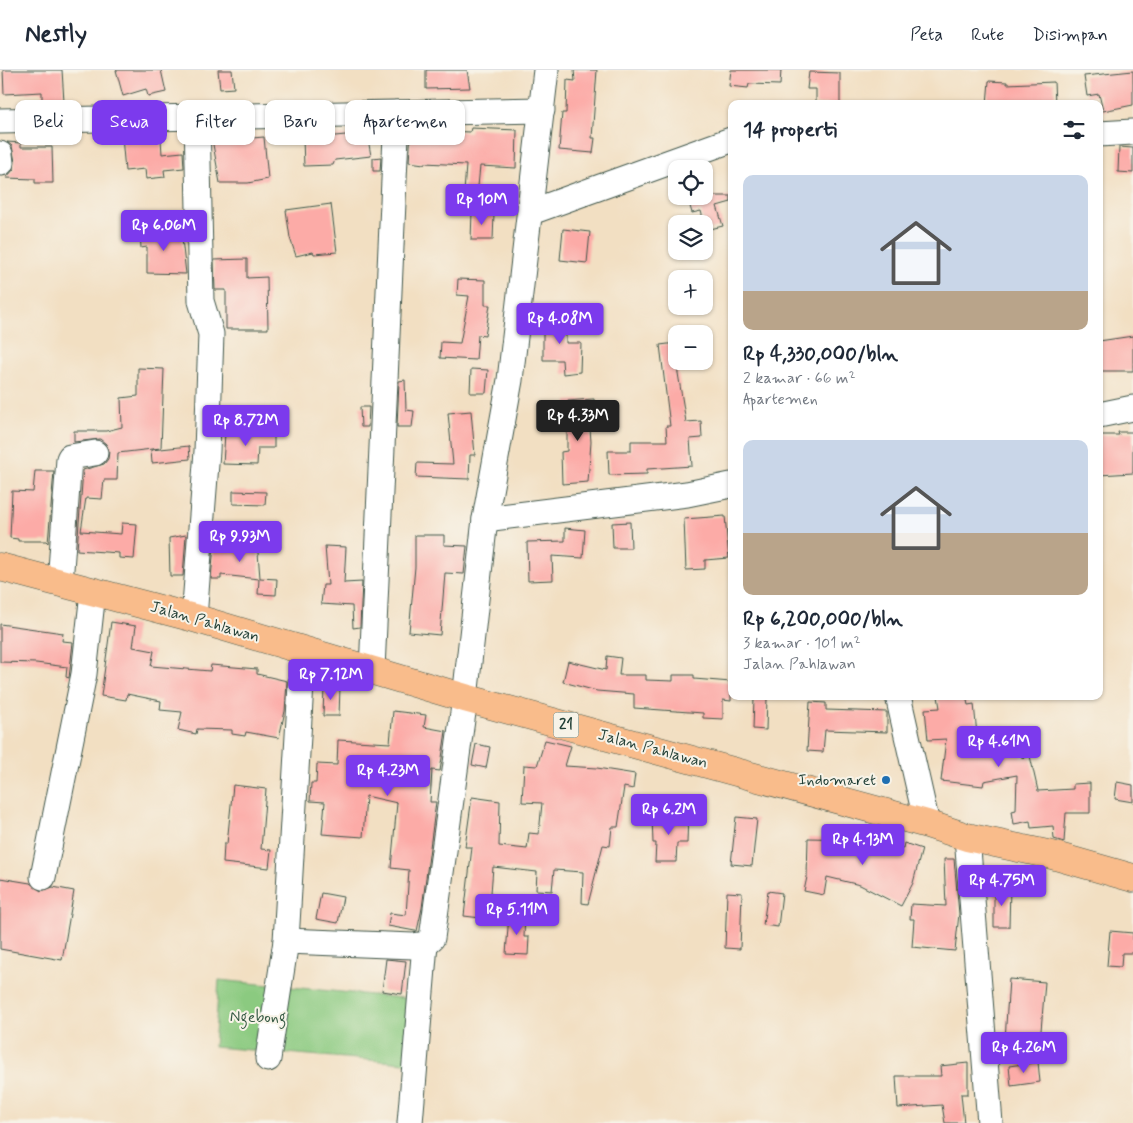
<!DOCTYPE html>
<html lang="id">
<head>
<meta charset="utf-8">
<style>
  :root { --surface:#fff; --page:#f6f6f7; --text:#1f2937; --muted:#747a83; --line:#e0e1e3; --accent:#7c3aed }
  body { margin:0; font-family:Mynerve,sans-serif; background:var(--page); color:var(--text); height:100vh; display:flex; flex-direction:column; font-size:19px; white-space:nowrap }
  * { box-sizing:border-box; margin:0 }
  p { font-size:16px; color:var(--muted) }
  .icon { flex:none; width:28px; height:28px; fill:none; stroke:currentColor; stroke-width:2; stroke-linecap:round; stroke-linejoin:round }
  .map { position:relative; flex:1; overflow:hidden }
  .sheet { position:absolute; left:728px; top:30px; width:375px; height:600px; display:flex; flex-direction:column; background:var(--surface); border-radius:10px; box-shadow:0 1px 4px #0004 }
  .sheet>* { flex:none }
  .banner { position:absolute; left:15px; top:30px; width:475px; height:45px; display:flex; gap:10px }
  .tools { position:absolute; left:668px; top:90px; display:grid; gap:10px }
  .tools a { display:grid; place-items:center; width:45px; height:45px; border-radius:10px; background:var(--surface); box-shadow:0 1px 4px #0004; font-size:25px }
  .price { position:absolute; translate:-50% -42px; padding:0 11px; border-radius:5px; background:var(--accent); color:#fff; font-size:16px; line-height:32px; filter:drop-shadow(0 1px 2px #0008) }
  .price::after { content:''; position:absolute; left:50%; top:30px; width:15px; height:11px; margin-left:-8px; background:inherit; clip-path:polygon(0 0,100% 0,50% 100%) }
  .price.on { background:#222; color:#fff }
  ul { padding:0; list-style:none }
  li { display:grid; align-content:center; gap:10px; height:265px; padding:0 15px }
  li span { display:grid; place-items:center; height:155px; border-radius:10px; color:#555 }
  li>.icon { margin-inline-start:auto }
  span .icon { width:90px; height:90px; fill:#fffc; stroke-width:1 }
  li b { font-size:21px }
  h2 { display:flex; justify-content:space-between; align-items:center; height:60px; padding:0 15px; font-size:21px }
  .tag { padding:0 18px; border-radius:10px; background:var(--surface); box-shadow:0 1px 4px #0004; font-size:18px; line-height:45px }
  .tag.on { background:var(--accent); color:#fff }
  header { display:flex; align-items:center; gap:30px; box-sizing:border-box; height:70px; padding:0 25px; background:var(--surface); border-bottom:1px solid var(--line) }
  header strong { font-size:24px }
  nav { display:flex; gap:28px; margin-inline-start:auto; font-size:18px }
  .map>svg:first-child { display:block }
  .green { fill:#8bca80; stroke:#55845a }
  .building { fill:#fcaba7 }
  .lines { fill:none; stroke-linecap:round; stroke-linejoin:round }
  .minor-casing { stroke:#3f5549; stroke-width:27 }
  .highway-casing { stroke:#3f5549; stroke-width:29 }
  .minor { stroke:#fff; stroke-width:25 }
  .highway { stroke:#f9bc8b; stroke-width:28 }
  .poi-dot { fill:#1f6fb2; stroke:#f7f3e8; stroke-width:2 }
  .labels { text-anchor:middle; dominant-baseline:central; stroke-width:4; stroke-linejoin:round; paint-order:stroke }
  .shield { fill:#f7f3e8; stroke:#60746a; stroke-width:1 }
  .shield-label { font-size:15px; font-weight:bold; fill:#1f3d34 }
  .street-label { font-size:16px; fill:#1f3d34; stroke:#f7f3e8 }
  .poi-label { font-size:16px; fill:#1f3d34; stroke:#f7f3e8; text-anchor:end }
  .park-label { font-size:16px; fill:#355943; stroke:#f7f3e8 }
</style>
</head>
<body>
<header>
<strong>Nestly</strong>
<nav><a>Peta</a><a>Rute</a><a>Disimpan</a></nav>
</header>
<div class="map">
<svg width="1133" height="1053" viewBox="0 0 1133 1053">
  <rect width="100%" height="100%" fill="#f7f3e8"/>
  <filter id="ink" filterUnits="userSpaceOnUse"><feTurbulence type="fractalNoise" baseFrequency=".02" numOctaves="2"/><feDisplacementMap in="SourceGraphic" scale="10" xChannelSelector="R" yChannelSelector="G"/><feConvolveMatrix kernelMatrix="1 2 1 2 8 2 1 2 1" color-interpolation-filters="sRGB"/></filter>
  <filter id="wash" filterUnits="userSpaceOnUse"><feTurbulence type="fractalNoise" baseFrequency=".0096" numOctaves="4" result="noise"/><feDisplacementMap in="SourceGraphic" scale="20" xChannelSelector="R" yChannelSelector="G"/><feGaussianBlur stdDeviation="1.12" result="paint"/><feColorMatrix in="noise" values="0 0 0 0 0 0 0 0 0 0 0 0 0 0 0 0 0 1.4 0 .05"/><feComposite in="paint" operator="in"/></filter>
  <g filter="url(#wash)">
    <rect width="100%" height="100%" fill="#f2dfc2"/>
    <path class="green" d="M219,910L423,930L417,994L214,977Z"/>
    <g id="blocks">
      <g class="building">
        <path d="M3,0H62L64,32L42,33V22L4,24Z"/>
        <path d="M116,0H161L166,22L148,26L146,19L123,26Z"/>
        <path d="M218,0H232L234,18L220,19Z"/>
        <path d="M426,0H467L470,18L426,19Z"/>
        <path d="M574,0H597L592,68H595L593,83L559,80L562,43H566L567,10L575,11Z"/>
        <path d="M731,0H781L780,15L749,14L748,18L729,16Z"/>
        <path d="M1133,1V35L1103,41L1099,24L1087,26L1084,6Z"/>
        <path d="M809,2L840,3V34H816V19H807Z"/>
        <path d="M989,11L1007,12V14L1054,12L1055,34H987Z"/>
        <path d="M471,58L517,60L516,98L480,96L476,137L463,136L466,95L424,93V94L409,92L411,62L444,68V61L470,62Z"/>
        <path d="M367,63L371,86L335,90L333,95L304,96L303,69Z"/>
        <path d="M136,66V72L161,69L162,84L183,82L184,98L164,100L165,107L146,109L145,99L125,101L122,67Z"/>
        <path d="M228,67L229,70L264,67L268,109L248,113H220L212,69Z"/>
        <path d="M7,72L21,73V77H52L53,113H35V109L6,108L14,99L15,92L12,76Z"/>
        <path d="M1119,77L1133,78V103L1118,102Z"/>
        <path d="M381,87L380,101H373V88Z"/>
        <path d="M687,126H731V132L717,136L723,156L706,160L701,141L692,143Z"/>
        <path d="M331,134L337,182L314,184L313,182L296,186L290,168L286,140Z"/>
        <path d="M472,142L494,144L493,170H471Z"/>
        <path d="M563,159L590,162L587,193L560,190Z"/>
        <path d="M181,160L186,204L147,203V177L141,178L140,162Z"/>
        <path d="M247,189V208L267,207L268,259H226V220H215L214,190Z"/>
        <path d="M458,209L485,210V235H490L485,266L478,265L476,290L440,288L441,272L460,273L469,226L457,225Z"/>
        <path d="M543,247H566V273H581L580,302L563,304L562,290H543Z"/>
        <path d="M1133,266V301H1099V271Z"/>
        <path d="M676,273V291L686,352L701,351L702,368L690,369L692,396L647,399V404L609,405L608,381H631V371H667L666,356H670L660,275Z"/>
        <path d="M138,298L164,299L161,378L118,383L117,410H104L102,429L86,428L81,461L121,464L122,453L137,454L134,489L119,488V483L77,480L83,400L104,394L108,389L109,381L106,374L100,369L74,372V361H106L122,357L121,328L138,326Z"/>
        <path d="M471,299L488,300L486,323H470Z"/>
        <path d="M405,310L406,340L414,341L412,357H397L399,311Z"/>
        <path d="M594,329L595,343L589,344L591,372L588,412L562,414L561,382L567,381V331Z"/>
        <path d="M360,337H369L368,357H361Z"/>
        <path d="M471,341L475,385H470L469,409L416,407L417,393L453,394L448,343Z"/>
        <path d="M274,362V378H258L257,395L223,394L225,363Z"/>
        <path d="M1118,362H1133V403L1099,405V365H1119Z"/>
        <path d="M189,376L190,389L152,393L151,380Z"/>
        <path d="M35,401H54L48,473L46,471H18V469L10,468L12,421L33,422Z"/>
        <path d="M233,421L266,422L265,435L233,434Z"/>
        <path d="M725,446L729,488L705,490V499L686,500L684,449Z"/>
        <path d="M630,452L631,478H613L612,453Z"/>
        <path d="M565,458L585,460L583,488L552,486L553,510L528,511L527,472L565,471Z"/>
        <path d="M215,464H222V472L257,470L260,508L277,509L276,525L258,524L259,509L221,505V509H211Z"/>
        <path d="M186,465L183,506H170L169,468Z"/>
        <path d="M415,465H444V475L467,476L464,504L445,503L440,565L409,562L415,497Z"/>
        <path d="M325,476L346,477L344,513L362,512L360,557L353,558L352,536L321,534L323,515H328Z"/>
        <path d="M111,552L136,556L133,577L154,581L151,596L210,601L211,595L257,599V604L287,611L285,641L279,668L246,662L245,666L232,664V660L197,659L196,664L178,660L182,642L160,640L161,631L127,624L126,630L101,626Z"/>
        <path d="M0,554L63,563L62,571L73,572L69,608L66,607L67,597L36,593L0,592Z"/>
        <path d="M607,586L621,588L619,605H646V610L673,611V605H694V609L731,612V631L723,630V649L703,648V643L634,638V624L597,621L563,612L568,591L606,600Z"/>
        <path d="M324,616L340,617L339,646H323Z"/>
        <path d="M938,626H966L968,635L974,634L978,675H1022V688L1030,686L1038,721L1073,719V714L1090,713V743H1066L1064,772L1054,769L1053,756L1031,758L1030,751L1014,754L1012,741L1016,740L1017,705L984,711L983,716L941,711L946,669L928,670L925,639L940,638Z"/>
        <path d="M754,628H767L766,660L753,659Z"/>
        <path d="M810,632L826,633V640L887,642V662L825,660L823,682L807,681Z"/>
        <path d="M393,641L426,645L424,657L446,661L440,701L432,700L430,732H436L422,838L417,861H415L388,856L390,843L406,845L409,800L391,798L397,733L366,726L363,767L322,764L325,732L310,731L311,713H316L317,694L337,695L338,670L390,673Z"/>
        <path d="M545,670L571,676L565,696L597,698L635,704L633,719L624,717L618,757H612L610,776L603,775L588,834L582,833L583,802L554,800L552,821L536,820L537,802L493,797L489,849L464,846L472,777H465L472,727L500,731L499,776L527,779L529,763L539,764L542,733L522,732L524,695L537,696Z"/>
        <path d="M476,674L490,677L486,698L472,695Z"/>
        <path d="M1117,712L1133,715V732L1115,729Z"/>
        <path d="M233,715L266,719L261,779L271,780L269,798L223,793L224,774H227Z"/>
        <path d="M672,743H688L687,773H677L676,792H655L656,773H653L652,747L672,748Z"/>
        <path d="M736,747L757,749L752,796L731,794Z"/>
        <path d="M858,764L903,778L904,773L922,779L913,813L901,836L860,815L827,807L824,825L804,821L807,807L808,768L856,769Z"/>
        <path d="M944,789H954L959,844L955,881L912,877L914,849H910L911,834L946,836Z"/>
        <path d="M0,808L30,813L41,821L53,817L74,821L62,890L0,879Z"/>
        <path d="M994,816L1010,817L1009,857H994Z"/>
        <path d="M768,821L782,823L778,857L763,855Z"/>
        <path d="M727,822L742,823L740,879L725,878Z"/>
        <path d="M321,823L343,827L338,853L316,849Z"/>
        <path d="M509,844H525L524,867H529L528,885L506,884Z"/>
        <path d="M1110,861L1133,863V883H1122L1121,897L1107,896Z"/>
        <path d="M386,889L406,891L402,924L382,921Z"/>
        <path d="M1009,909L1045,912L1040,973L1005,970Z"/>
        <path d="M1038,992L1040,1012L1011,1016L1009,996Z"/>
        <path d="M968,993V1024H961L964,1053H945L942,1035L898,1038L896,1006H941L940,996Z"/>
      </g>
    </g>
  </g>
  <g filter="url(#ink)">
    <use href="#blocks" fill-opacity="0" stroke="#3f5549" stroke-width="1"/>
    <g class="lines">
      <g class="minor-casing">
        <g id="minor">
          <path d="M0,51L542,40"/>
          <path d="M1099,64L1133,62"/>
          <path d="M0,84L1,93"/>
          <path d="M531,142L731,70"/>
          <path d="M1099,345L1133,338"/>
          <path d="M485,449L687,424L731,415"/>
          <path d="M60,513L69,389L70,387L95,383"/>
          <path d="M194,548L207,381L211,264L201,231L197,47"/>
          <path d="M372,600L397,43"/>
          <path d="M898,626L927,754"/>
          <path d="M967,767L990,1053"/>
          <path d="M43,807L84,604L93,522"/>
          <path d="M286,871L413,876L425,874L432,868L465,628L485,449L510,310L546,0"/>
          <path d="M268,989L286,871L303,580"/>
          <path d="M410,1053L425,874"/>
        </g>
      </g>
      <g class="highway-casing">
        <path id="highway" d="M0,497L194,548L465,628L927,754L967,767L1052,785L1133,808"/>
      </g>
      <use href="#minor" class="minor"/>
      <use href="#highway" class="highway"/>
    </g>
  </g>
  <circle class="poi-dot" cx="886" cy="710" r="5"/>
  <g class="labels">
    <rect class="shield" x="553.5" y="642.5" width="25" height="25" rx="4"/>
    <g class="shield-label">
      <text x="566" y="655">21</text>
    </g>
    <g class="street-label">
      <text transform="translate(205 552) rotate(16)">Jalan Pahlawan</text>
      <text transform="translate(653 679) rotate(15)">Jalan Pahlawan</text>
    </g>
    <g class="poi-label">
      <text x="876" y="710">Indomaret</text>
    </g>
    <g class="park-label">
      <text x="258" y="947">Ngebong</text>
    </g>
  </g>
</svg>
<div class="tools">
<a><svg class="icon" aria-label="locate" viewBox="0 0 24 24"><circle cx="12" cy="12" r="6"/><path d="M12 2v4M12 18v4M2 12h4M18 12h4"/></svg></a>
<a><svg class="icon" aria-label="layers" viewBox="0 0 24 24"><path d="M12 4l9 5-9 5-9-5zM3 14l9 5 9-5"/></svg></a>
<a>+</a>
<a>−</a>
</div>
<b class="price" style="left:482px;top:156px">Rp 10M</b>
<b class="price" style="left:164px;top:182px">Rp 6.06M</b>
<b class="price" style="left:560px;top:275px">Rp 4.08M</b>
<b class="price on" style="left:578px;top:372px">Rp 4.33M</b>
<b class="price" style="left:246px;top:377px">Rp 8.72M</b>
<b class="price" style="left:240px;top:493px">Rp 9.93M</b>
<b class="price" style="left:331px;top:631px">Rp 7.12M</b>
<b class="price" style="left:999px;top:698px">Rp 4.61M</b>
<b class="price" style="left:388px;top:727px">Rp 4.23M</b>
<b class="price" style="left:669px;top:766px">Rp 6.2M</b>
<b class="price" style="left:863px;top:796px">Rp 4.13M</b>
<b class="price" style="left:1002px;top:837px">Rp 4.75M</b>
<b class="price" style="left:517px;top:866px">Rp 5.11M</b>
<b class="price" style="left:1024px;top:1004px">Rp 4.26M</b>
<div class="banner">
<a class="tag">Beli</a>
<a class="tag on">Sewa</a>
<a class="tag">Filter</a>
<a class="tag">Baru</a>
<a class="tag">Apartemen</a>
</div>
<section class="sheet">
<h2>14 properti<svg class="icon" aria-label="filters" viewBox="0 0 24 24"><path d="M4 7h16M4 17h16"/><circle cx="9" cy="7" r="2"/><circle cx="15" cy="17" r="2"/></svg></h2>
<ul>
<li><span style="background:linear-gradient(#c9d6e8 75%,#b9a48a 0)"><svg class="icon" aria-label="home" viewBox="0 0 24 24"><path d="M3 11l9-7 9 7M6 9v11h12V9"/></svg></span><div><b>Rp 4,330,000/bln</b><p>2 kamar · 66 m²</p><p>Apartemen</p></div></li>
<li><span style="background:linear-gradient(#c9d6e8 60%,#b9a48a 0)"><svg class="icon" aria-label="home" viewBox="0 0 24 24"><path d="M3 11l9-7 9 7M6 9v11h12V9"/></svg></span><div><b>Rp 6,200,000/bln</b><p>3 kamar · 101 m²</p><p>Jalan Pahlawan</p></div></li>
</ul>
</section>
</div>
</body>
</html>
